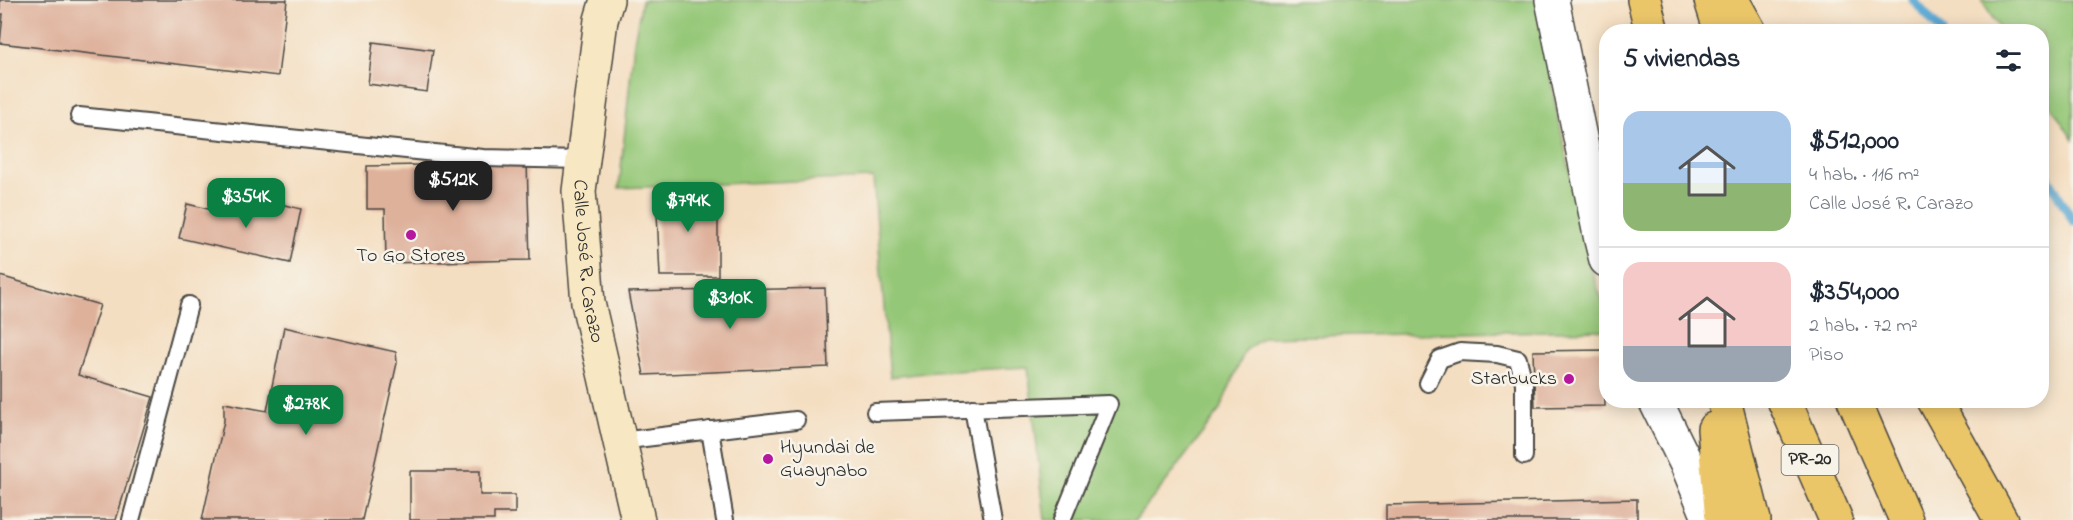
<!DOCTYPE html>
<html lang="es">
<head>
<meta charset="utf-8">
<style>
  :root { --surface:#fff; --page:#f6f6f7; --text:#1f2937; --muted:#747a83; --line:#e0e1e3; --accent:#0b8043 }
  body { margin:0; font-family:"Indie Flower",sans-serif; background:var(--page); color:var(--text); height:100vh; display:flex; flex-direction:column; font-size:22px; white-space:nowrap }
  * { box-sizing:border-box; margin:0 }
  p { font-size:20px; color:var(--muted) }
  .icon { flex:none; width:33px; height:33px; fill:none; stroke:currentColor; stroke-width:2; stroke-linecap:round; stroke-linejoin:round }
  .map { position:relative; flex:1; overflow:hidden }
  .details { position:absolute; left:1599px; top:24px; width:450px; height:384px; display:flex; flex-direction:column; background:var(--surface); border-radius:24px; box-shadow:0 3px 15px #0003 }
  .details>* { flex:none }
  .price { position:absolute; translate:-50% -51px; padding:0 14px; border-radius:12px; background:var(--accent); color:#fff; font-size:20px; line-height:39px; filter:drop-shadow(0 2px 3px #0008) }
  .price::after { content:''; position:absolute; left:50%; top:36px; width:18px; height:14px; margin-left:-9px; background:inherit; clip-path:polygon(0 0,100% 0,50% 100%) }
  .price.selected { background:#222; color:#fff }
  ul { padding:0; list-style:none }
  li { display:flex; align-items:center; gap:18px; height:150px; padding:0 24px }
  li+li { border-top:2px solid var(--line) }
  li span { display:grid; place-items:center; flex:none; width:168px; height:120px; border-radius:18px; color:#555 }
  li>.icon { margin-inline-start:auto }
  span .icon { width:72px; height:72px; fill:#fffc; stroke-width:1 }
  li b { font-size:26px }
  h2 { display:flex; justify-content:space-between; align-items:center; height:72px; padding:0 24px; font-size:26px }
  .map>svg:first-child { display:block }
  .green { fill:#94c777; stroke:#607951; stroke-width:1.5 }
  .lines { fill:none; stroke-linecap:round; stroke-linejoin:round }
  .stream { stroke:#59a8d3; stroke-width:9 }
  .building { fill:#deb19b }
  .lane-casing { stroke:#494642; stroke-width:20 }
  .street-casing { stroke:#494642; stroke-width:36 }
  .secondary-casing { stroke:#494642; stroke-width:36 }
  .highway-casing { stroke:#494642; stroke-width:36 }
  .lane { stroke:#fff; stroke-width:16 }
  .street { stroke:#fff; stroke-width:33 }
  .secondary { stroke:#f7e8c3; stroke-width:33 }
  .highway { stroke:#ebc669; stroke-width:33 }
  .poi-dot { fill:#b5179e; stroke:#f7f3e8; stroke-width:2 }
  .labels { text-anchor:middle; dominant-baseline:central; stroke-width:5; stroke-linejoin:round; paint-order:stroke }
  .shield { fill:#f7f3e8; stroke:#686764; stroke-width:1.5 }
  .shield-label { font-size:18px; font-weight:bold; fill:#2b2b2b }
  .poi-label { font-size:20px; fill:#2b2b2b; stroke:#f7f3e8 }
  .street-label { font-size:20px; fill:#2b2b2b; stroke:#f7f3e8 }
</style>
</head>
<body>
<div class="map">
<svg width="2073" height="520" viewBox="0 0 2073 520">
  <rect width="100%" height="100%" fill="#f7f3e8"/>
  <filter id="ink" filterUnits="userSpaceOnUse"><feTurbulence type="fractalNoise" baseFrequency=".0167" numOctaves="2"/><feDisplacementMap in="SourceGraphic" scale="12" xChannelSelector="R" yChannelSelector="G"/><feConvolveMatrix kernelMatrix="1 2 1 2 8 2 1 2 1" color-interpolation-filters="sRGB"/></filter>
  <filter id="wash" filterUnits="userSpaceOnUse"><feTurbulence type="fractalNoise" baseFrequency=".008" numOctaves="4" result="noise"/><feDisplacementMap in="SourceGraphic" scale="24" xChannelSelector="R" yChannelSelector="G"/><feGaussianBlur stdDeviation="1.35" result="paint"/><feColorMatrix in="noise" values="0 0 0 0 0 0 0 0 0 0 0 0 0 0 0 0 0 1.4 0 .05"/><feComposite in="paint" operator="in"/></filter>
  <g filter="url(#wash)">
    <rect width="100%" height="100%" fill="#f4dec1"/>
    <g class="green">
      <path d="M642,0H1537L1555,103L1592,272L1606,311V330L1263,337L1245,351L1219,411L1165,483L1135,520H1045L1028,367L934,372L890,377L873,178L619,188L634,42Z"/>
      <path d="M1981,0H2073V140L2042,92V32L2001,31Z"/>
    </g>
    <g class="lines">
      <g class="stream">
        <path d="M1913,0L1942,32"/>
        <path d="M2042,167L2073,221"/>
      </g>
    </g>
    <g id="blocks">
      <g class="building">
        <path d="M0,0H287L278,76L0,43L3,14H0Z"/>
        <path d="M373,42L433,50L427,92L368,84Z"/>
        <path d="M527,163L530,260L386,263L385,209H367V166Z"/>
        <path d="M718,191V276H660L656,192Z"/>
        <path d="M248,196L301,209L290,263L179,238L187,204L242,217Z"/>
        <path d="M0,276L100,305L78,375L153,397L116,520H0Z"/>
        <path d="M825,288L828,367L644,375L628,292Z"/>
        <path d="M284,327L396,352L397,363L362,520H202L224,421V403L267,411Z"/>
        <path d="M1604,350L1605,406L1535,407L1533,351Z"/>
        <path d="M410,471H480V495H515V513H494V520H410Z"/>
        <path d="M1637,499V520H1386V505Z"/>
      </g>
    </g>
  </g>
  <g filter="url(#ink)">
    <use href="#blocks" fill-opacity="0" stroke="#494642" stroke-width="1.5"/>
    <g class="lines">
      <g class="lane-casing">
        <g id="lane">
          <path d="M79,116L483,158L582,160"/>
          <path d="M1428,383L1440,359L1460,352L1497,354L1518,359L1524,383V456"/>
          <path d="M973,408L993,520"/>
          <path d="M875,412L1109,404L1062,520"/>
          <path d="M710,430L725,520"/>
          <path d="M620,441L796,420"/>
          <path d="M131,520L189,305"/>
        </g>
      </g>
      <g class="street-casing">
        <g id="street">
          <path d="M1552,0L1601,240L1606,260"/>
          <path d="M1655,400L1688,467L1710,520"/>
        </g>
      </g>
      <g class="secondary-casing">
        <g id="secondary">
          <path id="s1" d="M607,0L601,20L579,191L588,303L638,520"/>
        </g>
      </g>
      <g class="highway-casing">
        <g id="highway">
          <path d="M1644,0L1652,32"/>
          <path d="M1711,0L1721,32"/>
          <path d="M1732,0L1750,32"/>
          <path d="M1724,400L1754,520"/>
          <path d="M1784,400L1836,520"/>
          <path d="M1854,400L1906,520"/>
          <path d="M1934,400L2001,520"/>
          <path d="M1714,429L1722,520"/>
        </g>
      </g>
      <use href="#lane" class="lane"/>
      <use href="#street" class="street"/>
      <use href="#secondary" class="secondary"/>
      <use href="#highway" class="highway"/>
    </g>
  </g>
  <g class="poi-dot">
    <circle cx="411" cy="235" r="6"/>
    <circle cx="1569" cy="379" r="6"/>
    <circle cx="768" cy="459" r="6"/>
  </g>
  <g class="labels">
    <rect class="shield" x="1781.5" y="445" width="57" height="30" rx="4.5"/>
    <g class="shield-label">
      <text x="1810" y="460">PR-20</text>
    </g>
    <g class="poi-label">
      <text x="411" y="256">To Go Stores</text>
      <text x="1557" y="379" text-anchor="end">Starbucks</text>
      <text x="780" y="448" text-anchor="start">Hyundai de<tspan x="780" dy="23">Guaynabo</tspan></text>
    </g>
    <g class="street-label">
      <text stroke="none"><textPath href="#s1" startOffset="264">Calle José R. Carazo</textPath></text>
    </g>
  </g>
</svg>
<b class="price selected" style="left:453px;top:212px">$512K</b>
<b class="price" style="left:246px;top:229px">$354K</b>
<b class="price" style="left:688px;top:233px">$794K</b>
<b class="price" style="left:730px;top:330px">$310K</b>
<b class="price" style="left:306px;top:436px">$278K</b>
<section class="details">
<h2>5 viviendas<svg class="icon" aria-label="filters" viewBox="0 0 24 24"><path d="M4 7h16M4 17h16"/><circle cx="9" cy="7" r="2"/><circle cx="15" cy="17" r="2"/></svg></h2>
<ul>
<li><span style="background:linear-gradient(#a9c7e8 60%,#8fb573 0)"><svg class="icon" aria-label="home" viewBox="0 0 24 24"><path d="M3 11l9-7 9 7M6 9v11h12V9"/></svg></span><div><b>$512,000</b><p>4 hab. · 116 m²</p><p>Calle José R. Carazo</p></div></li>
<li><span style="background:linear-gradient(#f6c9c9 70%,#9aa5b1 0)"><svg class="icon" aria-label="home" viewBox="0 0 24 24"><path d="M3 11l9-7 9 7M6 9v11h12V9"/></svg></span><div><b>$354,000</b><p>2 hab. · 72 m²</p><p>Piso</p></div></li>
</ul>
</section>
</div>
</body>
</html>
